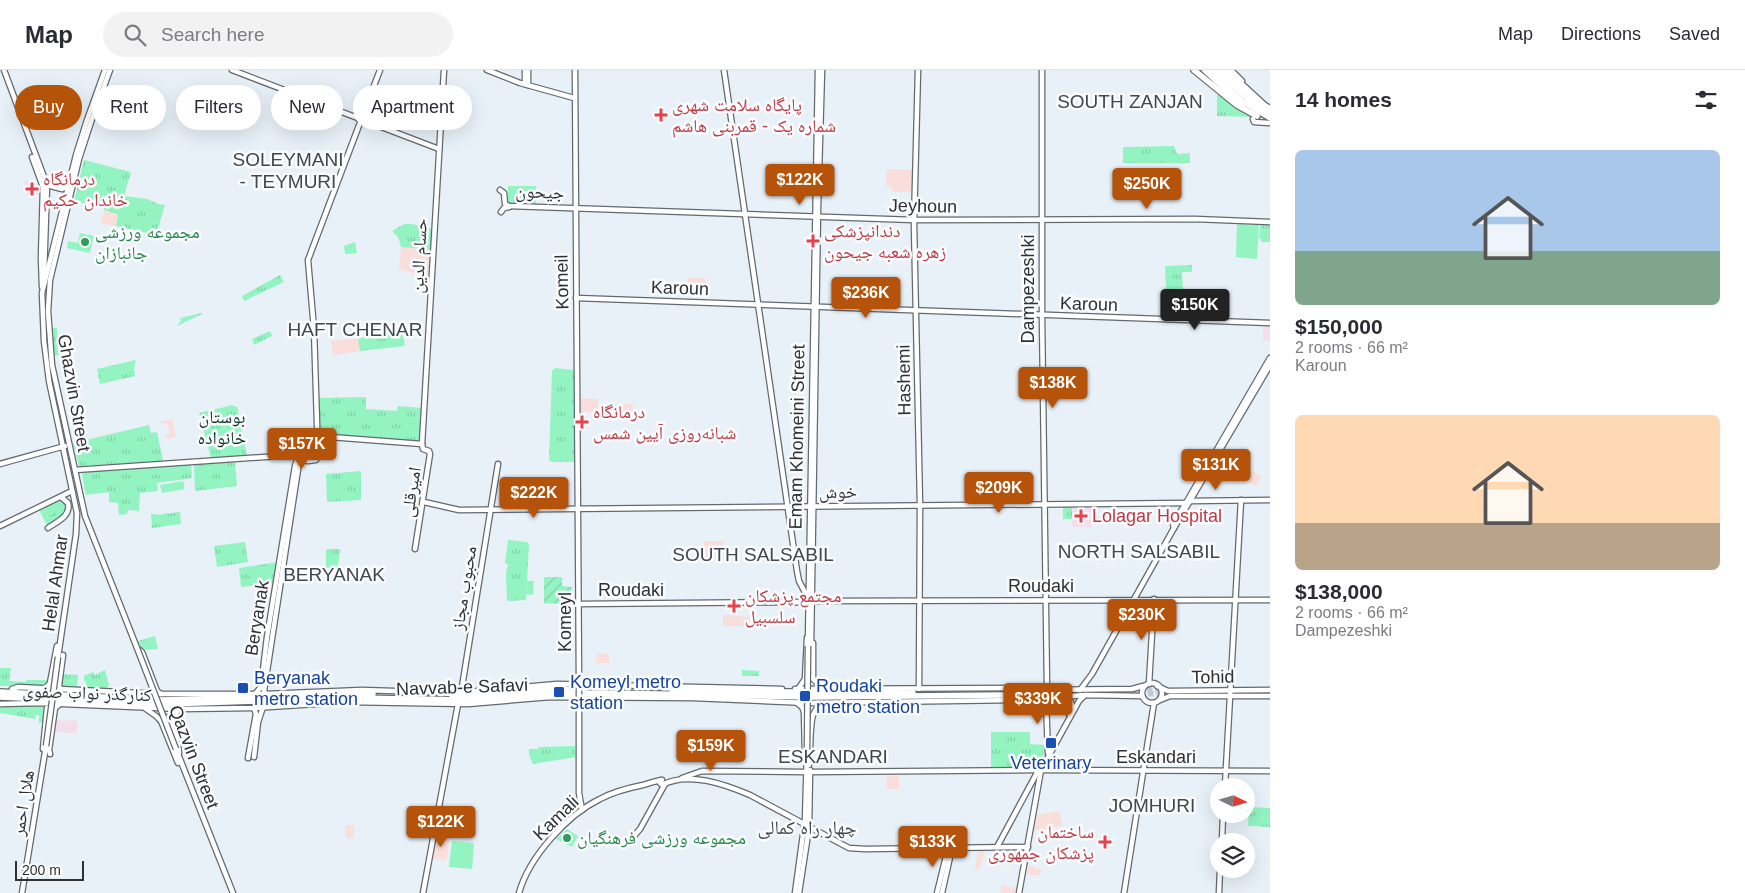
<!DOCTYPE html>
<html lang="en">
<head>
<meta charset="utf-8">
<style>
  :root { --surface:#fff; --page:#f2f2f3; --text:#2b2b33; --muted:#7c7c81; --line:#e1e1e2; --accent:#b45309 }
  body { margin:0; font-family:Helvetica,"Noto Naskh Arabic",sans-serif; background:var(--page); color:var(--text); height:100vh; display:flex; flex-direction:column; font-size:19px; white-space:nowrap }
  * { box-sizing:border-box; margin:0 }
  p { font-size:16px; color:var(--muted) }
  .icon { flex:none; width:28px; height:28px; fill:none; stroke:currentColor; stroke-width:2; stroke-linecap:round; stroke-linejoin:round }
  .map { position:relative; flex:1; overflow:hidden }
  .panel { display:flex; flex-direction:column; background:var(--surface); width:475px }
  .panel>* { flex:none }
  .top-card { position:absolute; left:15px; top:15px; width:475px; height:45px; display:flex; gap:10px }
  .needle { width:32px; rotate:95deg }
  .buttons { position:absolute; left:1210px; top:708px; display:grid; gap:10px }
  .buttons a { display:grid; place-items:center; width:45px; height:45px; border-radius:50%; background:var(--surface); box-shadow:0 5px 20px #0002; font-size:25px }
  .scale { position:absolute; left:15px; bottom:12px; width:69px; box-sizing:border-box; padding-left:5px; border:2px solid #2e3134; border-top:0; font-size:14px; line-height:18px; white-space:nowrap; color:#2e3134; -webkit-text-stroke:4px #fbfcfe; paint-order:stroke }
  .price { position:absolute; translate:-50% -42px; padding:0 11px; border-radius:5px; background:var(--accent); color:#fff; font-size:16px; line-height:32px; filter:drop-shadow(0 1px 2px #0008) }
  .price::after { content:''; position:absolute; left:50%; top:30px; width:15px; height:11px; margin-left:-8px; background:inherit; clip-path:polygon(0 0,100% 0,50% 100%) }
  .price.current { background:#222; color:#fff }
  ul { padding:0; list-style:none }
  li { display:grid; align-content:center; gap:10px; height:265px; padding:0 25px }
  li span { display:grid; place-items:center; height:155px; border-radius:8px; color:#555 }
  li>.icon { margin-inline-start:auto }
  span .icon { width:90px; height:90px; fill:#fffc; stroke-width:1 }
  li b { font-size:21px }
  h2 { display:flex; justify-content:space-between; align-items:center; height:60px; padding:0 25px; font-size:21px }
  .chip { padding:0 18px; border-radius:22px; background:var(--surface); box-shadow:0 5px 20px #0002; font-size:18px; line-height:45px }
  .chip.current { background:var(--accent); color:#fff }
  header { display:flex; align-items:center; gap:30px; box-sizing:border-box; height:70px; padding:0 25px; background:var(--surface); border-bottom:1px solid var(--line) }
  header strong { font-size:24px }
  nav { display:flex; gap:28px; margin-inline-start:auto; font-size:18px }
  .search { width:350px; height:45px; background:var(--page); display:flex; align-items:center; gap:12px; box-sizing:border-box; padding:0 18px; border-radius:28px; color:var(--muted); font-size:19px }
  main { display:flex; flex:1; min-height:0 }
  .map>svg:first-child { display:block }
  .education { fill:#f9dedb }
  .medical { fill:#f4deeb }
  .grass { fill:url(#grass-tufts) }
  .garden { fill:url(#garden-furrows) }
  .pitch { fill:#93f4c2 }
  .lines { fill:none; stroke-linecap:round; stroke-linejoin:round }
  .highway-tunnel { stroke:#c3cad1; stroke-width:5.5; stroke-dasharray:5.5 3; stroke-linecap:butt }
  .major-casing { stroke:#626970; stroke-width:7 }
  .highway-casing { stroke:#626970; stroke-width:8 }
  .major { stroke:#fff; stroke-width:4.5 }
  .highway { stroke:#fff; stroke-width:5.5 }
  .major-bridge-casing { stroke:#626970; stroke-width:7; stroke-linecap:butt }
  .major-bridge { stroke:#fff; stroke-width:4.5 }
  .health-dot { fill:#e0444e; stroke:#fbfcfe; stroke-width:2 }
  .leisure-dot { fill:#2e9e5b; stroke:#fbfcfe; stroke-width:2 }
  .transit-dot { fill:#1a4fb4; stroke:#fbfcfe; stroke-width:2 }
  .labels { text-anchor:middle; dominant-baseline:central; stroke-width:5; stroke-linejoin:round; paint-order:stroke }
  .health-label { font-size:18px; fill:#be3a42; stroke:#fbfcfe; text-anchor:start }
  .street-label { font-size:18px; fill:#2e3134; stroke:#fbfcfe }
  .leisure-label { font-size:18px; fill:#27864d; stroke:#fbfcfe; text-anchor:start }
  .park-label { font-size:18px; fill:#053420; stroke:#fbfcfe }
  .transit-label { font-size:18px; fill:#164399; stroke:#fbfcfe; text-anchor:start }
  .neighbourhood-label { font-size:19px; fill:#40474d; stroke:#fbfcfe }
</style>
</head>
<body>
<header>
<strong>Map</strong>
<div class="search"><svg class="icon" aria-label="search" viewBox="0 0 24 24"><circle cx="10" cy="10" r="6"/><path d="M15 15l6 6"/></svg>Search here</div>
<nav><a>Map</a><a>Directions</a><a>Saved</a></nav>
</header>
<main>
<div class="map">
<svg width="1270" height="823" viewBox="0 0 1270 823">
  <defs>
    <pattern id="grass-tufts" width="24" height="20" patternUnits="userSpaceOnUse" patternTransform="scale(1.25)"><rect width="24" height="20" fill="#93f4c2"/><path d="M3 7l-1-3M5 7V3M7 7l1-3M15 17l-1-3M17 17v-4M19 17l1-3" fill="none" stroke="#7fd2a7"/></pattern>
    <pattern id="garden-furrows" width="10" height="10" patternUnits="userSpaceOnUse" patternTransform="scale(1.25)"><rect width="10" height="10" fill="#93f4c2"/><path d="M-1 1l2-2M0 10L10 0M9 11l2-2" fill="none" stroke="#7fd2a7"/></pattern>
  </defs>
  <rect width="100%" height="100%" fill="#e8f0f8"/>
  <g class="education">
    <path d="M887,99L913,100L912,122H892V117L886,116Z"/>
    <path d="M104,140L118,144L116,156L101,153Z"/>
    <path d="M401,177L432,180L430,208L399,199Z"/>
    <path d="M688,208H706V219L688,218Z"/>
    <path d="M358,268L360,281L333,285L331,271Z"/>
    <path d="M580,328L598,329L599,341L581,342Z"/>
    <rect x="618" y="334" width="15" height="8"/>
    <path d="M172,349L176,366L166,369L165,366L170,364L167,353L161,354L160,352Z"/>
    <path d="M1250,400L1262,406L1256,416L1244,409Z"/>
    <rect x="704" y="471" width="20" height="17"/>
    <path d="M723,545L750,547V556H723Z"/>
    <path d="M597,583L609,584V593H596Z"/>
    <path d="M887,706H899V719H886Z"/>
    <path d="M1060,741L1062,756L1034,761L1037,745Z"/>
    <path d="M345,755H354V767L346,768Z"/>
    <path d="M436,767L450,768L446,791L431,788Z"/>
    <path d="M978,780L985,781L980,799H975Z"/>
    <path d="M1028,796L1041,799L1040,806L1027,804Z"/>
    <path d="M1002,815L1016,818L1015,823H1000Z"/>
  </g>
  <g class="medical">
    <path d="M32,110V114H38L39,124L26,125L24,111Z"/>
    <rect x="1263" y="255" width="7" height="16"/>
    <rect x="1072" y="436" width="19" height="21"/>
    <path d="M55,650L77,651V663L53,662Z"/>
  </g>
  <g class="grass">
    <path d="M1217,20L1253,47L1217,46Z"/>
    <path d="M1174,76L1177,84L1190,83V93H1123V77Z"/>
    <path d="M84,90L131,102L124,126L118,125L147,129L158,134L165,135L156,165L116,156L118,144L104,140V137L74,131Z"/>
    <path d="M404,154H412L433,159L431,180L401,177L398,167L392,161Z"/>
    <path d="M1260,155H1270V172H1261V169H1259Z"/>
    <path d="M1192,195V202H1182L1183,220H1166L1165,196Z"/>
    <path d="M280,205L284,212L244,231L242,226Z"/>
    <path d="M202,243V244L177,256L181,251L180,248Z"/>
    <path d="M51,258H57V275L59,285L53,286Z"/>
    <path d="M270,261L272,266L254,275L252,269Z"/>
    <path d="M402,262L405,275L404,276L360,281L358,268Z"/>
    <path d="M136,290L134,298L135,306L100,314L97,299Z"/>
    <path d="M555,298L574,300L576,391L574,392H552L549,390L552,301Z"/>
    <path d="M366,327V339L397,341L398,336L422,338L419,372L320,364L318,328Z"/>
    <path d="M233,335L234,337L237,336L247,386L211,388L199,343Z"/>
    <path d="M149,355L151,363L157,362L163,390L162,391L79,396L73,373Z"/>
    <path d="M235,392L237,416L195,421L194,394Z"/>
    <path d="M191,394L192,408L157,413L158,421L140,423L139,441L128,440L127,444L119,445L118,433L109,432V422L86,425L82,405L83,402Z"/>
    <path d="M361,401V430L327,432L326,404Z"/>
    <path d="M61,429L67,435L66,444L50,453L48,457L39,440Z"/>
    <rect x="1063" y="436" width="9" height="13"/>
    <path d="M180,442L181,454L152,458L151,444H156V445Z"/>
    <path d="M508,470L527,472L529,475L526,530L507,531L506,503L508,494L505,493Z"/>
    <path d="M245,472L248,492L217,497L214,476Z"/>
    <path d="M326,479H340L338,498H326Z"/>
    <path d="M278,492L274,513L241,517L239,498Z"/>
    <path d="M155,566L158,579L147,580L141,577L138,571Z"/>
    <path d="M0,598H11L9,611L26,612V610H49V612L44,617L0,616Z"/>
    <path d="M105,600L109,615L107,618L86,617V611H84V606L93,602L95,605Z"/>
    <path d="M742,600L759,601V606H742Z"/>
    <path d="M62,604L78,605L77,618L62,617Z"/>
    <path d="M34,635L45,637L46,640L45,653H39V645H35V649L0,643V636Z"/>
    <path d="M991,662H1030V674L1045,675L1044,684L1038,697H991Z"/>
    <path d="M575,676L576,687L533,694L529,685V679H538V677Z"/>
    <path d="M1249,737L1270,738V757L1248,756Z"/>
  </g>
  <path class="garden" d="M544,507H562V516L572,517L571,534L544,533Z"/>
  <g class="pitch">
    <rect x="508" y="116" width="28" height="18"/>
    <path d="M76,124L91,127L89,134L75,132Z"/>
    <path d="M1237,154L1259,155L1257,189L1236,187Z"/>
    <path d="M80,163L94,166L90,183L67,178L68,171L78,173Z"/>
    <path d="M355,172L357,183L345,184L344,176Z"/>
    <path d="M89,384H104V391L89,392Z"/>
    <path d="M183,411L185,419L162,423L160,415Z"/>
    <path d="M57,433L61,440L46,447L42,440Z"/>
    <path d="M527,511H534L533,525L526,524Z"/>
    <path d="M567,759L578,766L572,777L556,769Z"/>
    <path d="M452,771L474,773L472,799L449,797Z"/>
  </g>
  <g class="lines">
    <g class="highway-tunnel">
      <path d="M1130,620H1165"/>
      <path d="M1005,622H1040"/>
      <path d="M1097,623L1178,624"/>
      <path d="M1037,625L1078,624"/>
    </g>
    <g class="major-casing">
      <g id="major">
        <path d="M4,0L47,115L44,205"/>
        <path d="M110,0L91,52L79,89L50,210L48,241L52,295L85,446L137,578L142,582L157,621L161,624"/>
        <path d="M232,0L439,79"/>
        <path d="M487,0L520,13L574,28"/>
        <path d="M525,0V14"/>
        <path d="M528,0V15"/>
        <path d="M575,0L579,612"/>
        <path d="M724,0L797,501L799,511L808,528"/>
        <path d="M918,0L914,154L920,435L919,619"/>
        <path d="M1042,0V246L1047,618"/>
        <path d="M1204,0L1243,36"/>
        <path d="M1222,0L1250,26L1270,38"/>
        <path d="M1231,0L1242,11"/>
        <path d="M1253,49L1254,52L1269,53"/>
        <path d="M32,87L43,117L41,188L42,217"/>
        <path d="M47,115L62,119L68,116"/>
        <path d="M500,120L504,123L505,134L509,136L914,150L1195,149L1270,152"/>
        <path d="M501,142L504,138L509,137"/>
        <path d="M576,228L1270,253"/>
        <path d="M317,366L422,374"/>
        <path d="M422,374L444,0"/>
        <path d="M317,379L314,383L302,386L300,389L308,391L316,390L318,386L314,259L308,190L380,0"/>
        <path d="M0,394L65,376"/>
        <path d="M75,400L294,385L301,386L297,390L295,396L267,567L261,617L255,624"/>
        <path d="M1191,431L1270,430"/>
        <path d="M424,432L459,440L1186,433"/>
        <path d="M0,456L72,421"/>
        <path d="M48,458C58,451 71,446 68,433L61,427"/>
        <path d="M1174,458L1173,454L1186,433L1270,288"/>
        <path d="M415,479L430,384L429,381L423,379L422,374"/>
        <path d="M812,531L1270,530"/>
        <path d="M578,534L804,532L808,535"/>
        <path d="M808,571L818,0"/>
        <path d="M813,573V609L823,618"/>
        <path d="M811,576L818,138L822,0"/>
        <path d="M58,587L76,464L77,443L49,311L44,271L42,223L76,85L87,50L105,0"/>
        <circle cx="1152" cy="623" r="10"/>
        <path d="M1149,614L1154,529"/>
        <path d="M1157,616L1168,621L1270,620"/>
        <path d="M462,617L498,394"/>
        <path d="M12,619L18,617L161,624H266L362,620L456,623L557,614L782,619"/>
        <path d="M45,619L50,613L57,576"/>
        <path d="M60,619L59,615L63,585"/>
        <path d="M795,619L1019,618L1036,620L1132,619L1143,616"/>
        <path d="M798,619L805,609L807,568"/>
        <path d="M1080,620L1092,604L1174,458L1270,295"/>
        <path d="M266,624L264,621L299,393L301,390"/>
        <path d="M1063,626L1071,632L1072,636L1069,644"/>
        <path d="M1040,630L1046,631L1048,683"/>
        <path d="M1160,630L1170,626H1270"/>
        <path d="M797,633L802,637L804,642L805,685"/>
        <path d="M0,634L40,633L180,639L254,638L347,632L468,634L550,627L693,628L809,633L1023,630L1085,625L1142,626"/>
        <path d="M579,636V723L582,740"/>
        <path d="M146,639L156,646L161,651L178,693"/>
        <path d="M161,651L162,648L164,646L169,649L178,674L179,683"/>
        <path d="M171,652L173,646L180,639"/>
        <path d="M43,679L47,638"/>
        <path d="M176,679L233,823"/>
        <path d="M50,684L49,680L55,638L60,634"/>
        <path d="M254,687L258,652L263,637"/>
        <path d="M248,688L256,644L254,638"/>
        <path d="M809,695C811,683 809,651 814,643C816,638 821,635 826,633"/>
        <path d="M810,702L1038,700L1270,701"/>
        <path d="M682,708L702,701L806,702"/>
        <path d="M661,710L660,713L662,715C688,701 724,714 750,725L849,778L865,779L1028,777"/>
        <path d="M1225,716L1241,430"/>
        <path d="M634,766L640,759L665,714"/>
        <path d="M1222,771L1223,744"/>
        <path d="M997,777L1039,699"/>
        <path d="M22,823L46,676"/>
        <path d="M423,823L458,634"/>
        <path d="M519,823C529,787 567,745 600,729C613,722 628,718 643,715C650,713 655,711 662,710"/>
        <path d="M795,823L805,750L807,682"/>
        <path d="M799,823L809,758L810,700"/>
        <path d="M937,823L948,778"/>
        <path d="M942,823L952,778"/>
        <path d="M1019,823L1041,700L1079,631L1084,626"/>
        <path d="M1124,823L1154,633"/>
        <path d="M1219,823L1220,799"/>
      </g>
    </g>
    <g class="highway-casing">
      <g id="highway">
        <path d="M1194,0L1237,35L1257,46"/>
        <path d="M1209,0L1242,31L1270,48"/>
        <path d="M1216,0L1249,30L1270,42"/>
        <path d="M1226,0L1263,34"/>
        <path d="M672,621L913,623"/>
        <path d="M0,622L162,630L373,624"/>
        <path d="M452,626L554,619L583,620"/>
        <path d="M0,627L166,634L352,628L468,630L542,624L604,623L809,627L1005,625"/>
      </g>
    </g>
    <use href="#major" class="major"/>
    <use href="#highway" class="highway"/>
    <g class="major-bridge-casing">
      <g id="major-bridge">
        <path d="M137,578L176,679"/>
        <path d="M579,612V636"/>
        <path d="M46,676L58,587"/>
        <path d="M807,682L808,576"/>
      </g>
    </g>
    <use href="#major-bridge" class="major-bridge"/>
  </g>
  <g class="health-dot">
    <path d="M658.5 37.5h5v5h5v5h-5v5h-5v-5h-5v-5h5z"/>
    <path d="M29.5 111.5h5v5h5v5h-5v5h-5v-5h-5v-5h5z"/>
    <path d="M810.5 163.5h5v5h5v5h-5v5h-5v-5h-5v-5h5z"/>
    <path d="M579.5 344.5h5v5h5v5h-5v5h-5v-5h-5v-5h5z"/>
    <path d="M1078.5 438.5h5v5h5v5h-5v5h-5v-5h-5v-5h5z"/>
    <path d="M731.5 528.5h5v5h5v5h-5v5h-5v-5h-5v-5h5z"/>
    <path d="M1102.5 764.5h5v5h5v5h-5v5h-5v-5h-5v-5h5z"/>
  </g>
  <g class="leisure-dot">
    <circle cx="85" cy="172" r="5"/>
    <circle cx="567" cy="768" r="5"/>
  </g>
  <g class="transit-dot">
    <rect x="237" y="612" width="12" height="12" rx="2.5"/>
    <rect x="553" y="616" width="12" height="12" rx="2.5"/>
    <rect x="799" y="620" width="12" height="12" rx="2.5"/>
    <rect x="1045" y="667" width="12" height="12" rx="2.5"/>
  </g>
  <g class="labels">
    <g class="health-label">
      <text x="672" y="35">پایگاه سلامت شهری<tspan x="672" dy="21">شماره یک - قمربنی هاشم</tspan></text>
      <text x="43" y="109">درمانگاه<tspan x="43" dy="21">خاندان حکیم</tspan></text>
      <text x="824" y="161">دندانپزشکی<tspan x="824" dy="21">زهره شعبه جیحون</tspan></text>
      <text x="593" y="342">درمانگاه<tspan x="593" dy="21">شبانه‌روزی آیین شمس</tspan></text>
      <text x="1092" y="446">Lolagar Hospital</text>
      <text x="745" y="526">مجتمع پزشکان<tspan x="745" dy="21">سلسبیل</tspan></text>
      <text x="1094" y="762" text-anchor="end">ساختمان<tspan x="1094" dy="21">پزشکان جمهوری</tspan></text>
    </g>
    <g class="street-label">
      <text transform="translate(540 122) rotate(2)">جیحون</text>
      <text transform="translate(923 136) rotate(1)">Jeyhoun</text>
      <text transform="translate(419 186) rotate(-87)">حسام الدین</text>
      <text transform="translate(562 212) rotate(-91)">Komeil</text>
      <text transform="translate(680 218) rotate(2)">Karoun</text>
      <text transform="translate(1028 219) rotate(-90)">Dampezeshki</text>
      <text transform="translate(1089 234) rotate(2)">Karoun</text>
      <text transform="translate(904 310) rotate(-91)">Hashemi</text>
      <text transform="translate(74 323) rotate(80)">Ghazvin Street</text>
      <text transform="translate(797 367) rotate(-89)">Emam Khomeini Street</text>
      <text transform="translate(411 422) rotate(-81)">امیرقلی</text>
      <text transform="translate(838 422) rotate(-1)">خوش</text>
      <text transform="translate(55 513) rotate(-82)">Helal Ahmar</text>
      <text x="1041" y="516">Roudaki</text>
      <text transform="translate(464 518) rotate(-81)">محبوب مجاز</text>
      <text x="631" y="520">Roudaki</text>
      <text transform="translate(257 548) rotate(-81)">Beryanak</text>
      <text transform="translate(565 552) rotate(-90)">Komeyl</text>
      <text transform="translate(1213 607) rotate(-1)">Tohid</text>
      <text transform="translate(462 617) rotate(-2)">Navvab-e Safavi</text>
      <text transform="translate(87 623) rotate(2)">کنارگذر نواب صفوی</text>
      <text transform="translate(194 687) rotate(69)">Qazvin Street</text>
      <text x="1156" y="687">Eskandari</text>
      <text transform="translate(23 733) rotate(-81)">هلال احمر</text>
      <text transform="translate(556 748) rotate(-44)">Kamali</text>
    </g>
    <g class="leisure-label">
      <text x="95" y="162">مجموعه ورزشی<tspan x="95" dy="21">جانبازان</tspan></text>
      <text x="577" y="768">مجموعه ورزشی فرهنگیان</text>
    </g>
    <g class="park-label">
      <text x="222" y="347">بوستان<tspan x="222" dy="21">خانواده</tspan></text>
    </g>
    <g class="transit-label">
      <text x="254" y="608">Beryanak<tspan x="254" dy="21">metro station</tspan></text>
      <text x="570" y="612">Komeyl metro<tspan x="570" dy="21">station</tspan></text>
      <text x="816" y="616">Roudaki<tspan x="816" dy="21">metro station</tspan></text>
      <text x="1051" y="693" text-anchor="middle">Veterinary</text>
    </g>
    <g class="neighbourhood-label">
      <text x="1130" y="31">SOUTH ZANJAN</text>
      <text x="288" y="89">SOLEYMANI<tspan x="288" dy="22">- TEYMURI</tspan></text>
      <text x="355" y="259">HAFT CHENAR</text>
      <text x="1139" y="481">NORTH SALSABIL</text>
      <text x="753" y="484">SOUTH SALSABIL</text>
      <text x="334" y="504">BERYANAK</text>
      <text x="833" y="686">ESKANDARI</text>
      <text x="1152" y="735">JOMHURI</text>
      <text x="807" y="757">چهار راه کمالی</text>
    </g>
  </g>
</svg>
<div class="buttons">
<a><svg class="needle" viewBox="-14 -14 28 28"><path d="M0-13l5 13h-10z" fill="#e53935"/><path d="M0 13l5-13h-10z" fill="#7c7c81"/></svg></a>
<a><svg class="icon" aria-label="layers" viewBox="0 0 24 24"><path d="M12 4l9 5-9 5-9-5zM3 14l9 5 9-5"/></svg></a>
</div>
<div class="scale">200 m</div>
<b class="price" style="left:800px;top:136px">$122K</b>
<b class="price" style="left:1147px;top:140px">$250K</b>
<b class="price" style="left:866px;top:249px">$236K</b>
<b class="price current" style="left:1195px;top:261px">$150K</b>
<b class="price" style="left:1053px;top:339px">$138K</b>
<b class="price" style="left:302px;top:400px">$157K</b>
<b class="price" style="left:1216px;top:421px">$131K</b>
<b class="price" style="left:999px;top:444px">$209K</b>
<b class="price" style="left:534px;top:449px">$222K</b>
<b class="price" style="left:1142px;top:571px">$230K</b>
<b class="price" style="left:1038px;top:655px">$339K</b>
<b class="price" style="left:711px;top:702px">$159K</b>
<b class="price" style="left:441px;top:778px">$122K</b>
<b class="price" style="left:933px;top:798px">$133K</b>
<div class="top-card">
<a class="chip current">Buy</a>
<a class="chip">Rent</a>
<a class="chip">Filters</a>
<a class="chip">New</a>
<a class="chip">Apartment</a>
</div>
</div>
<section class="panel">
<h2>14 homes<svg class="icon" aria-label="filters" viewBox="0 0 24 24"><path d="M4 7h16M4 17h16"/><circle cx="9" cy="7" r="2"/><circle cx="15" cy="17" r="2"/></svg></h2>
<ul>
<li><span style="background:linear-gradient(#a9c7e8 65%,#7fa58c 0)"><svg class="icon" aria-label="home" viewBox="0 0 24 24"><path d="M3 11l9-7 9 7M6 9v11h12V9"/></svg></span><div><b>$150,000</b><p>2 rooms · 66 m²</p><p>Karoun</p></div></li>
<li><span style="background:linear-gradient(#ffd9b3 70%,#b9a48a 0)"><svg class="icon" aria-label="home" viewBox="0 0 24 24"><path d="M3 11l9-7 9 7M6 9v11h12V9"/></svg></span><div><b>$138,000</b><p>2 rooms · 66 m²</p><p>Dampezeshki</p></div></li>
</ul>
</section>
</main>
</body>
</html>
